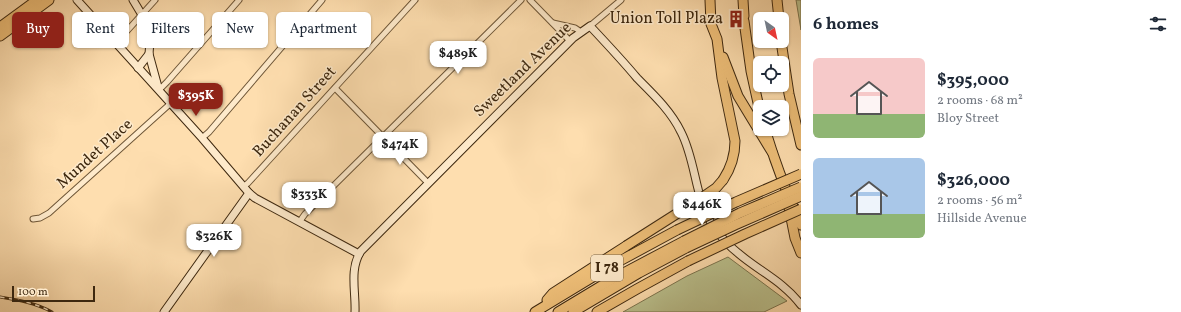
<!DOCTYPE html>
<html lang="en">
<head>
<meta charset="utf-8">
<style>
  :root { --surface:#fff; --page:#f6f6f7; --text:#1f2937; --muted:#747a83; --accent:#8f2418 }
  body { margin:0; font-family:Vollkorn,serif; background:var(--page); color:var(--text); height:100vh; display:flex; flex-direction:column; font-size:15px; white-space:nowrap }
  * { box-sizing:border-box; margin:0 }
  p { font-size:13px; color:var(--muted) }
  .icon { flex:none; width:22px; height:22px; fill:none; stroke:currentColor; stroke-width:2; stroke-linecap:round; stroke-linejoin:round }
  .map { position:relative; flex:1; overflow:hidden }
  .side { display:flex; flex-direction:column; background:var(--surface); width:380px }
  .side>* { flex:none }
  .hud { position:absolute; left:12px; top:12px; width:380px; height:36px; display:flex; gap:8px }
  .needle { width:26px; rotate:147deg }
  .fabs { position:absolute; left:753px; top:12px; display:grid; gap:8px }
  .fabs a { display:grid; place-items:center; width:36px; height:36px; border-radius:6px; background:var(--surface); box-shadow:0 1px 3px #0004; font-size:20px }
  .scale { position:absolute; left:12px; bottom:10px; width:83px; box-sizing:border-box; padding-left:4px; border:2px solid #3e280f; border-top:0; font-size:11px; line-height:14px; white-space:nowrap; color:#3e280f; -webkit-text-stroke:3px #feeacb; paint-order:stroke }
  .price { position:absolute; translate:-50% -34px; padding:0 9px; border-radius:8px; background:#fff; color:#222; font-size:13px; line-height:26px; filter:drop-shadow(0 1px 2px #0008) }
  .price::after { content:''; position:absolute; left:50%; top:24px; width:12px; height:9px; margin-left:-6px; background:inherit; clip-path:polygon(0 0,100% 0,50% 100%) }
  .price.active { background:var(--accent); color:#fff }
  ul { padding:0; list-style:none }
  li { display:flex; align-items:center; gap:12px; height:100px; padding:0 12px }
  li span { display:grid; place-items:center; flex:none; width:112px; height:80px; border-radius:6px; color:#555 }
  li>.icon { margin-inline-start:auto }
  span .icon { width:48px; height:48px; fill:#fffc; stroke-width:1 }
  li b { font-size:17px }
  h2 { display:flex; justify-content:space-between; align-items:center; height:48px; padding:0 12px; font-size:17px }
  .chip { padding:0 14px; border-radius:6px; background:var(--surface); box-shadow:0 1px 3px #0004; font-size:14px; line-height:36px }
  .chip.active { background:var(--accent); color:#fff }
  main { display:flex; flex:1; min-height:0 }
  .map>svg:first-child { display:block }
  .green { fill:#bbc28f; stroke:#7c754f }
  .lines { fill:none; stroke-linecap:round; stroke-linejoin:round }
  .highway-tunnel { stroke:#d8ba8f; stroke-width:9; stroke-dasharray:9 4.5; stroke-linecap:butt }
  .street-casing { stroke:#6e5637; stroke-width:7 }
  .secondary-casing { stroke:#3e280f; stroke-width:9 }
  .highway-casing { stroke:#3e280f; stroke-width:11 }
  .street { stroke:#feeacb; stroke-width:5 }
  .secondary { stroke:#feeacb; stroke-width:7 }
  .highway { stroke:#efbf78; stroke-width:9 }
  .rail-casing { stroke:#3e280f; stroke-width:3 }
  .rail { stroke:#feeacb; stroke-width:1.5; stroke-dasharray:4.5; stroke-linecap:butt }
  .highway-bridge-casing { stroke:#3e280f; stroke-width:11; stroke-linecap:butt }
  .highway-bridge { stroke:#efbf78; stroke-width:9 }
  .labels { text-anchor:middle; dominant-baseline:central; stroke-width:3; stroke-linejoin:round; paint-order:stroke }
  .shield { fill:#feeacb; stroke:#786247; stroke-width:1 }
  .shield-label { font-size:15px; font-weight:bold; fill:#3e280f }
  .poi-label { font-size:16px; fill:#3e280f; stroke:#feeacb; text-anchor:end }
  .street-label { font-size:16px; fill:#3e280f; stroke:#feeacb }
</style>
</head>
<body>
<main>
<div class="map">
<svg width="801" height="312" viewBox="0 0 801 312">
  <rect width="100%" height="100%" fill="#fedeaf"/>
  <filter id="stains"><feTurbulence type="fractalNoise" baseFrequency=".005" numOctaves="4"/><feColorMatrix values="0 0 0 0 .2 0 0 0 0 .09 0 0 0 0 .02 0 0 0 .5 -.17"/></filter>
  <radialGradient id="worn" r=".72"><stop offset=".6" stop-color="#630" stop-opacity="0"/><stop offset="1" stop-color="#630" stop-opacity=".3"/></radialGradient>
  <g class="green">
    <path d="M796,0H801V30Z"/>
    <path d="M728,257L787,301L764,312H623L687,276Z"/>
  </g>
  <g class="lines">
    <path class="highway-tunnel" d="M717,19V24"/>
    <g class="street-casing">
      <g id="street">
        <path d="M530,0L570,41"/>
        <path d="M553,23L575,28L581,32"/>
        <path d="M590,26L621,0"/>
        <path d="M116,43L155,0"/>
        <path d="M335,88L428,183"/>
        <path d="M159,90L167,82L239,0"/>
        <path d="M202,138L209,132L322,0"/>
        <path d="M243,187L248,183L415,0"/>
        <path d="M33,219L40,218L49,213L171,103"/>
        <path d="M300,221L305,214L521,0"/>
      </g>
    </g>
    <g class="secondary-casing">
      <g id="secondary">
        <path d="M77,0L202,138L249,193L255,198L359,254"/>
        <path d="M133,0L142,15L148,29L150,41L149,54L158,87"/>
        <path d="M138,68L149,54"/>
        <path d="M164,312L249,193"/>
        <path d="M355,312C356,292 349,269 361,251L573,38L590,26C606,43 622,60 637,78C653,94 671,111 681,132C697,163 694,200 715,229C722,238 729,246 738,253C759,271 784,282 801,305"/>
      </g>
    </g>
    <g class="highway-casing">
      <g id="highway">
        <path d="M710,0L711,24L717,39L722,78L735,141C735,155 731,168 723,180"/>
        <path d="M743,0L744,16"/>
        <path d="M777,0L779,19"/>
        <path d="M744,21L751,71L760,112"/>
        <path d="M0,27L37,0"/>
        <path d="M0,36L49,0"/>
        <path d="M781,41L789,94L801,145"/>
        <path d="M723,57L738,96L772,152"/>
        <path d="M765,129C775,162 787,194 801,225"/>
        <path d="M789,208L795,238L801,253"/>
        <path d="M547,300L553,293L626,246"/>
        <path d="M535,312L616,263L677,230"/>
        <path d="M558,312L616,277L684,241"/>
        <path d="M573,312L639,273L686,248"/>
        <path d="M597,312L637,289L688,261"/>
      </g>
    </g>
    <use href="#street" class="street"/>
    <use href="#secondary" class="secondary"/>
    <use href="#highway" class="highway"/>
    <g class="rail-casing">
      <path id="rail" d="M0,297C18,300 36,303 52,312"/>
    </g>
    <use href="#rail" class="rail"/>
    <g class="highway-bridge-casing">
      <g id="highway-bridge">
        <path d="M677,230L736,202L801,174"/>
        <path d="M684,241L740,213L801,187"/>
        <path d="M626,246L703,197L716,188L723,180"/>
        <path d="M686,248L735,225L801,196"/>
        <path d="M688,261L745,234L801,209"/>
      </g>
    </g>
    <use href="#highway-bridge" class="highway-bridge"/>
  </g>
  <defs>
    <g id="building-bare" transform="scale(1.38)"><path d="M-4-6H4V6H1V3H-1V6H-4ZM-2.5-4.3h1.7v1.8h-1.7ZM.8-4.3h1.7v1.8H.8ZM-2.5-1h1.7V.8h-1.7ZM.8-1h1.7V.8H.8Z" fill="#8f2418" stroke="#feeacb" stroke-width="2.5" paint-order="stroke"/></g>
  </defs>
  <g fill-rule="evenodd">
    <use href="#building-bare" x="736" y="19"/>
  </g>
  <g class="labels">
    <rect class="shield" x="591" y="255" width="32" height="26" rx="3"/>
    <g class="shield-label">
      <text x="607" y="268">I 78</text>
    </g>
    <g class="poi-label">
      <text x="723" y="19">Union Toll Plaza</text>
    </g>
    <g class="street-label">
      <text transform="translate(523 70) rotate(-44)">Sweetland Avenue</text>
      <text transform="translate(295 112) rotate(-48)">Buchanan Street</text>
      <text transform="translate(95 154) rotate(-42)">Mundet Place</text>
    </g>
  </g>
  <rect width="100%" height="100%" filter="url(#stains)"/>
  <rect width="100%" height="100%" fill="url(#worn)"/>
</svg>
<div class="fabs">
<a><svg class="needle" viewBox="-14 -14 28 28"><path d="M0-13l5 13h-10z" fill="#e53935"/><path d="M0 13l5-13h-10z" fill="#747a83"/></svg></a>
<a><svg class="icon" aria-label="locate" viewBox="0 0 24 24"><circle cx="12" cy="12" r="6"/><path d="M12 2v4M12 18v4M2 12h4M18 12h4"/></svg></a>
<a><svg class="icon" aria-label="layers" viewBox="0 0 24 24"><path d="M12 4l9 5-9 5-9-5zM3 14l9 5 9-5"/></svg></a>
</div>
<div class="scale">100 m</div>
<b class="price" style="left:458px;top:75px">$489K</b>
<b class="price active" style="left:196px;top:117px">$395K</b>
<b class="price" style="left:400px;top:166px">$474K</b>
<b class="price" style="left:309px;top:216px">$333K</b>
<b class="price" style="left:702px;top:226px">$446K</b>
<b class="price" style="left:214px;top:258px">$326K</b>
<div class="hud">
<a class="chip active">Buy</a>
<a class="chip">Rent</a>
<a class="chip">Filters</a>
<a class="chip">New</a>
<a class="chip">Apartment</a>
</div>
</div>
<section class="side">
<h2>6 homes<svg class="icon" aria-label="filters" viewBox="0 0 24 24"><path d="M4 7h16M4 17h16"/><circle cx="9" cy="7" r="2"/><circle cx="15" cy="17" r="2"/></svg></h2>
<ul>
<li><span style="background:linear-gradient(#f6c9c9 70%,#8fb573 0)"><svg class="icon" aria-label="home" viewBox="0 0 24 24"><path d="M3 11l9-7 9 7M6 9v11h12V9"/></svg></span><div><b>$395,000</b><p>2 rooms · 68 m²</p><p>Bloy Street</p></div></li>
<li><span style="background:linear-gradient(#a9c7e8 70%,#8fb573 0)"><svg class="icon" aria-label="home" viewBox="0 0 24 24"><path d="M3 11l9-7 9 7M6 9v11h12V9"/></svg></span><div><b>$326,000</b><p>2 rooms · 56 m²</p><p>Hillside Avenue</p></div></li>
</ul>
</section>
</main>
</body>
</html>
